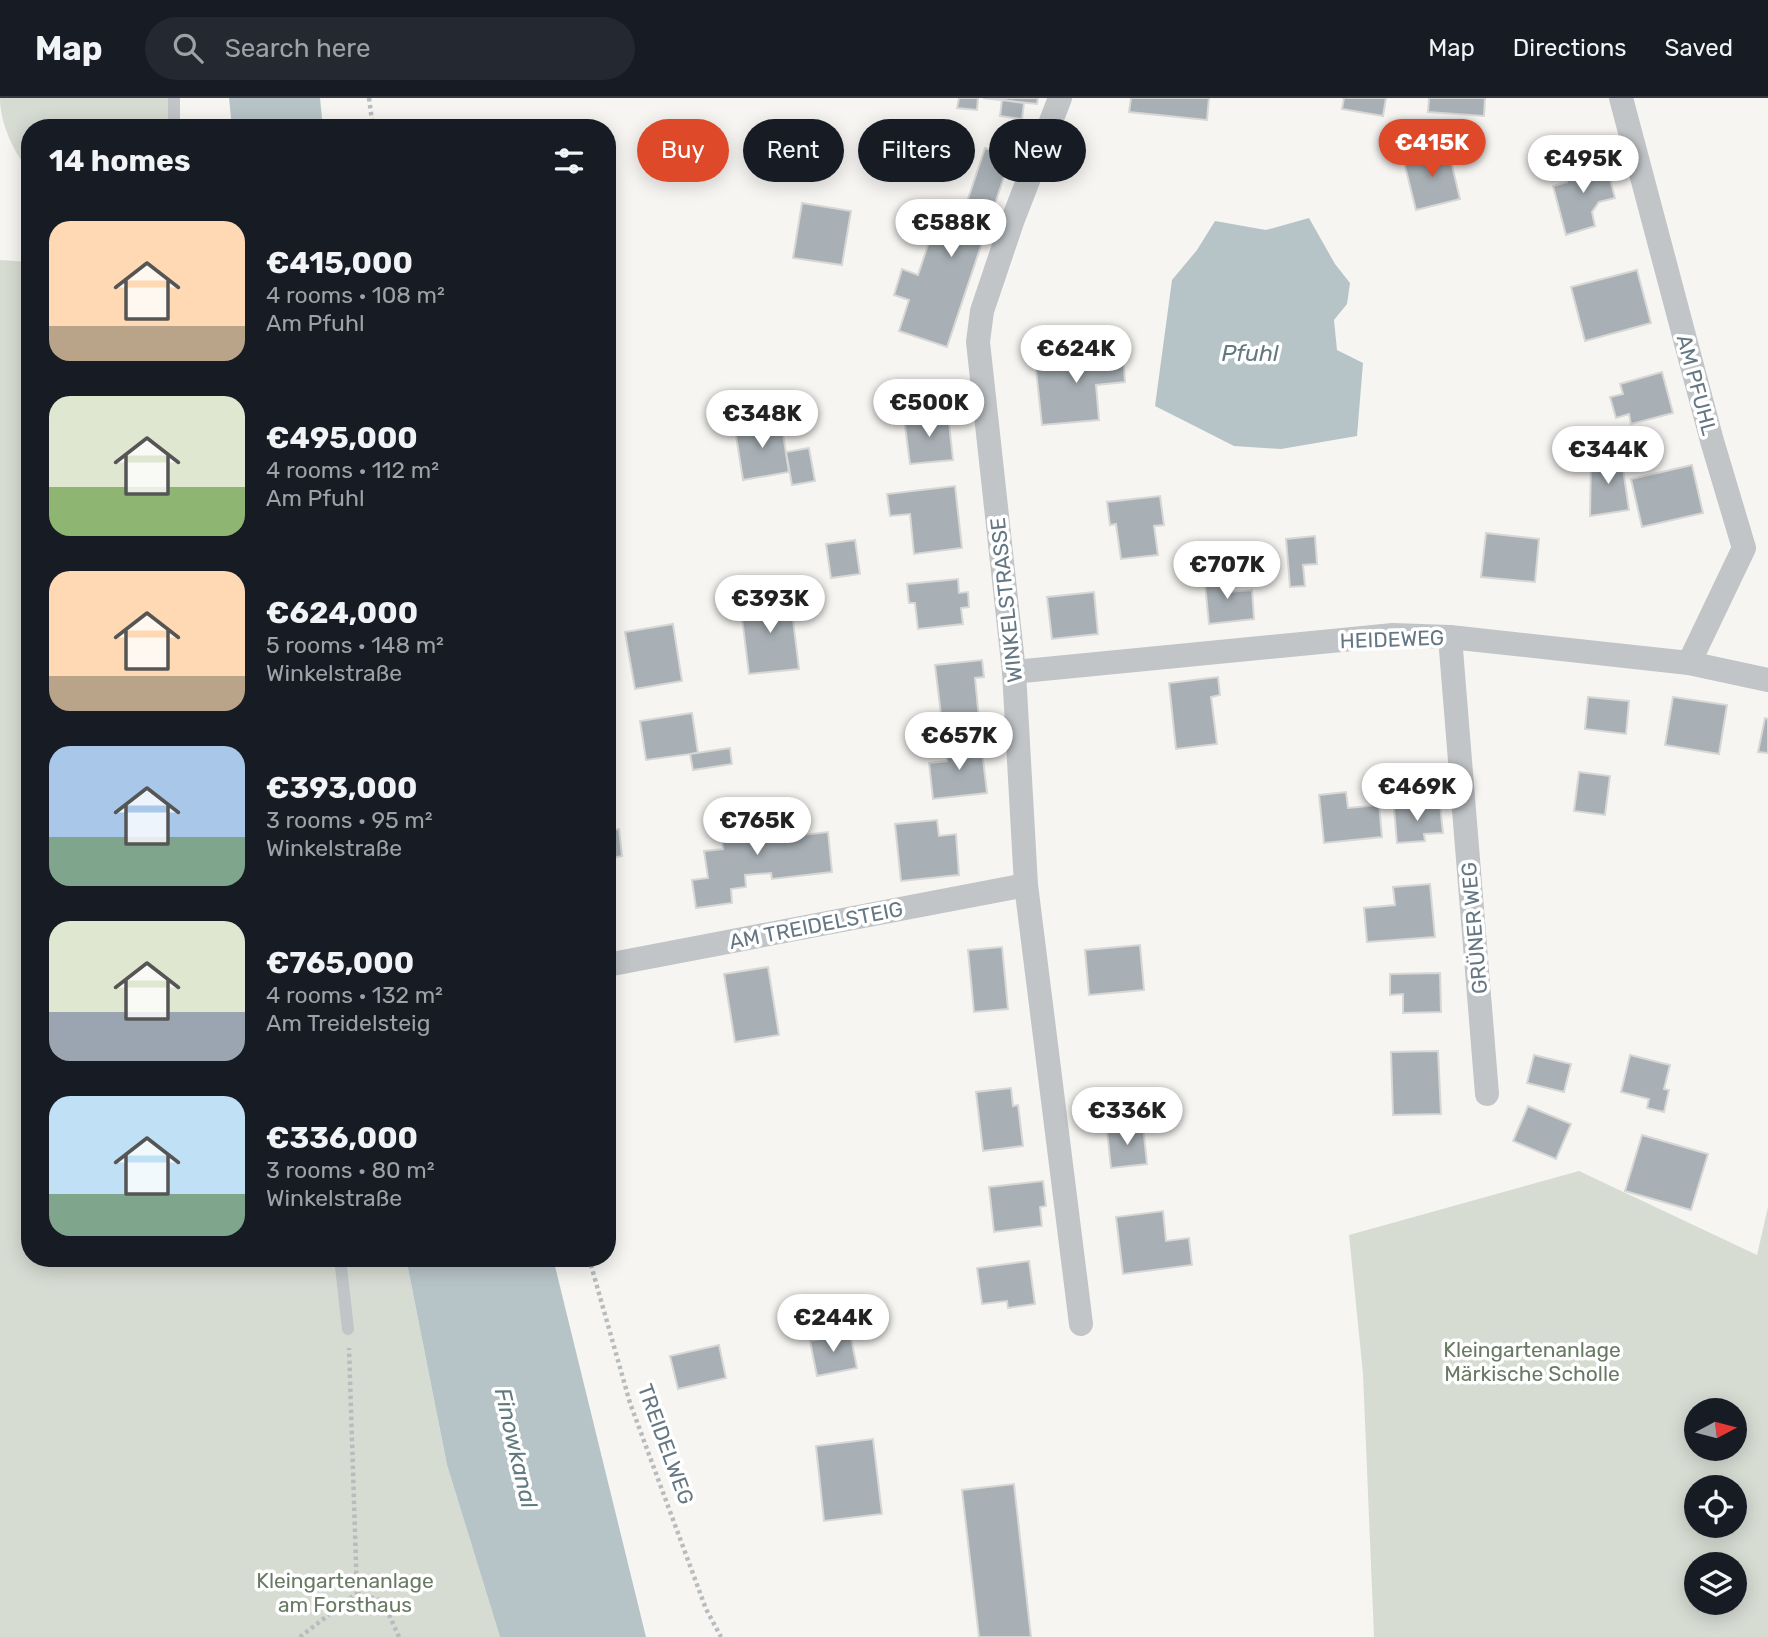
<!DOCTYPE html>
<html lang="en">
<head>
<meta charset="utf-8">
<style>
  :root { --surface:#171b24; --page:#242831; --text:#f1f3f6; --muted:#9ea1a6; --line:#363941; --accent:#de492a }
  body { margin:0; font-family:Rubik,sans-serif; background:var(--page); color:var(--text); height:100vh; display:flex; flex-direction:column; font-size:26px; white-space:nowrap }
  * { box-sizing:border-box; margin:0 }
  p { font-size:23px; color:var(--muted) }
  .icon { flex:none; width:38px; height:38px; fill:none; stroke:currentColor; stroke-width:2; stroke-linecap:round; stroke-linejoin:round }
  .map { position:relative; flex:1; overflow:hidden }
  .drawer { position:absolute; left:21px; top:21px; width:595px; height:1148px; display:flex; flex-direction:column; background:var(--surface); border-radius:28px; box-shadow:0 4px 18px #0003 }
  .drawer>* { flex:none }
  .top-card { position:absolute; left:637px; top:21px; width:665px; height:63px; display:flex; gap:14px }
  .needle { width:46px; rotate:83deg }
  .buttons { position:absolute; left:1684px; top:1300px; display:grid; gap:14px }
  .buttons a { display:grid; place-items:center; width:63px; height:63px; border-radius:50%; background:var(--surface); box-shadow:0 4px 18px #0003; font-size:35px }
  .price { position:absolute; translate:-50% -60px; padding:0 16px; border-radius:24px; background:#fff; color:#222; font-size:23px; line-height:46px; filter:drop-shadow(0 2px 4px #0008) }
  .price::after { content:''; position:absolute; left:50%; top:42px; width:21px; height:16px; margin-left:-10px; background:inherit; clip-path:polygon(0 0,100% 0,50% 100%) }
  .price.selected { background:var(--accent); color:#fff }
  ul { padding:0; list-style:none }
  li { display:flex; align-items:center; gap:21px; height:175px; padding:0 28px }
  li span { display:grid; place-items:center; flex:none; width:196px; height:140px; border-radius:21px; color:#555 }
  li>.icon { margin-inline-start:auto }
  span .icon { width:84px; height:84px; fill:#fffc; stroke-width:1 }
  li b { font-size:30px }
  h2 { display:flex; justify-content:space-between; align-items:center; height:84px; padding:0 28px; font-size:30px }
  .pill { padding:0 24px; border-radius:32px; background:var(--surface); box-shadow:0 4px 18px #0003; font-size:24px; line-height:63px }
  .pill.selected { background:var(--accent); color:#fff }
  header { display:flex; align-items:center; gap:42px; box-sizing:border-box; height:98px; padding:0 35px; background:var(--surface); border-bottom:2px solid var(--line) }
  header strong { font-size:33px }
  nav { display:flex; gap:38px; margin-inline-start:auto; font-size:24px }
  .search { width:490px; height:63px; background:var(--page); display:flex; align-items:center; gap:18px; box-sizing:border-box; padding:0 24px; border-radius:38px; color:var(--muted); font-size:26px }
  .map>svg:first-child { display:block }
  .green { fill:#d7dcd3; fill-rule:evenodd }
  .water { fill:#b7c4c7 }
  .building { fill:#a8b0b5; stroke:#d7d7d5; stroke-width:2 }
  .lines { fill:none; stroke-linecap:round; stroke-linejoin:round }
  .path { stroke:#b9bcbe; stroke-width:4.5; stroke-dasharray:3.5 3.5; stroke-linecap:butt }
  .lane { stroke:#c1c5c8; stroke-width:12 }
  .street { stroke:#c1c5c8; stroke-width:24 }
  .labels { text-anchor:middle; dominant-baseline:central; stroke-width:7; stroke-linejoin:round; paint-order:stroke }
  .street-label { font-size:21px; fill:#657782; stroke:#fff }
  .park-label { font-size:21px; fill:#697a64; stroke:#fff }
  .water-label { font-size:23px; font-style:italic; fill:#61797f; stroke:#fff }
</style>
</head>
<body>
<header>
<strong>Map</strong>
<div class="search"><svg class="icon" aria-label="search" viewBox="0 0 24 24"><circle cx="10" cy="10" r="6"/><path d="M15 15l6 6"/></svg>Search here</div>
<nav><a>Map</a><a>Directions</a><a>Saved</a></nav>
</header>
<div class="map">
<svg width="1768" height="1539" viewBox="0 0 1768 1539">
  <rect width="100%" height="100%" fill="#f6f5f2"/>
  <g class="green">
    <path d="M0,0H171V30H30V73C13,55 0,24 0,0Z"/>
    <path d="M0,162L30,164V1160H406L447,1367L500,1539H0Z"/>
    <path d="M1579,1073L1757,1157L1768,1109V1539H1374L1363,1276L1349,1137ZM1734,1312V1351H1696V1312ZM1696,1390H1734V1428H1696ZM1696,1466H1734V1505H1696Z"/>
  </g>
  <g class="water">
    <path d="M229,0H320L323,30H232Z"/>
    <path d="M1309,120L1335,166L1350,185L1347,206L1334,222L1337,252L1363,265L1357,338L1281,351L1234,348L1155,308L1172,182L1197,152L1215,123L1266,132Z"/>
    <path d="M406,1160H553L646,1539H500L447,1367Z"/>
  </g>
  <g class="building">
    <path d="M959,0H978L977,12L957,10Z"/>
    <path d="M983,0H1038L1037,6Z"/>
    <path d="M1131,0H1209L1207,22L1129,14Z"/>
    <path d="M1344,0H1386L1383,18L1342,11Z"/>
    <path d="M1429,0H1485L1484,18L1428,14Z"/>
    <path d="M1002,2L1024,5L1022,21L1000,18Z"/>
    <path d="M985,50L1011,58L947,249L899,233L909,202L894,197L902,171L918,177L937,120L959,128Z"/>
    <path d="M1448,50L1460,101L1416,112L1403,60Z"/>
    <path d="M1605,62L1615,100L1599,104L1592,114L1595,128L1566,137L1553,88L1567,84L1564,74Z"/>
    <path d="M802,105L851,113L842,167L793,160Z"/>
    <path d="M1637,172L1651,225L1585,243L1571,189Z"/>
    <path d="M1123,253L1125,284L1096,287L1099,322L1042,327L1035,262Z"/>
    <path d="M1662,274L1673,315L1631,326L1629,316L1616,320L1610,299L1623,296L1620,286Z"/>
    <path d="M948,316L953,362L910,366L904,320Z"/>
    <path d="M781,323L789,374L743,382L735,331Z"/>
    <path d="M809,350L815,383L792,387L786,354Z"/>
    <path d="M1621,357L1629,412L1590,418L1591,362Z"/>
    <path d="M1692,367L1703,415L1642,429L1631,381Z"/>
    <path d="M955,388L962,450L914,456L910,416L890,418L887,396Z"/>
    <path d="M1160,398L1164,427L1154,428L1158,457L1121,461L1116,426L1110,427L1107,404Z"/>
    <path d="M1486,435L1539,441L1535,484L1481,479Z"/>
    <path d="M1315,438L1317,466L1303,467L1305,488L1290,489L1286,441Z"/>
    <path d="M855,442L860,476L831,480L826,446Z"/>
    <path d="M1226,473L1228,494L1252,492L1254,521L1209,526L1204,475Z"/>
    <path d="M958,481L959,495L968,494L969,509L961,510L963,526L918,531L915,505H909L907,486Z"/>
    <path d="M1094,494L1098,536L1052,541L1047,499Z"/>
    <path d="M790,498L799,571L749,576L740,504Z"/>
    <path d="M673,526L682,583L635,591L625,534Z"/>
    <path d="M982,562L984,579L975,580L979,621L942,625L935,567Z"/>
    <path d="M1218,579L1220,597L1211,599L1217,646L1176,651L1169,585Z"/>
    <path d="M1588,599L1629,603L1626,636L1585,631Z"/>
    <path d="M1673,599L1727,607L1719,656L1665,647Z"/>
    <path d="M692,615L698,655L646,662L640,623Z"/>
    <path d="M1765,620L1768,621V655L1758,654Z"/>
    <path d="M981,644L987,695L933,701L929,665L947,663L945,648Z"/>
    <path d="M730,650L732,666L693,672L690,656Z"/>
    <path d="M1579,674L1610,678L1605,717L1574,713Z"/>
    <path d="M1346,694L1348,710L1379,707L1382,739L1324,745L1319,697Z"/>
    <path d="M1440,707L1443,735L1424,736L1425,743L1397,745L1394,710Z"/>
    <path d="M749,711L750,719L763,718L766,741L828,734L832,774L772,781L771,775L745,777L746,789L731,791L732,805L696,810L692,782L708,780L704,753L723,751L719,714Z"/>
    <path d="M937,722L939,738L956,736L959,777L901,783L895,726Z"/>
    <path d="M619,731L622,758L607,761V732Z"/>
    <path d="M1430,786L1435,839L1367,844L1364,810L1395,807L1393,789Z"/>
    <path d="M1140,847L1144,892L1089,897L1085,852Z"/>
    <path d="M1002,849L1008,911L974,914L968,852Z"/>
    <path d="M768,869L779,937L735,944L724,876Z"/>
    <path d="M1440,875L1441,914L1403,915V896L1390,897V876Z"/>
    <path d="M1438,953L1441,1016L1393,1017L1391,954Z"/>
    <path d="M1534,957L1571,966L1564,994L1527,985Z"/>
    <path d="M1630,957L1670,967L1664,991L1669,992L1664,1014L1647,1010L1649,1001L1621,994Z"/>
    <path d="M1011,990L1013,1008L1018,1007L1023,1048L983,1053L976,994Z"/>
    <path d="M1528,1008L1571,1026L1556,1061L1513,1043Z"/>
    <path d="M1143,1028L1147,1066L1111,1070L1107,1032Z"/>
    <path d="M1642,1037L1708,1056L1691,1112L1625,1093Z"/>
    <path d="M1043,1083L1046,1108L1040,1109L1042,1128L994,1134L989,1089Z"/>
    <path d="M1163,1113L1166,1143L1189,1140L1192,1167L1123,1176L1116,1119Z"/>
    <path d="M1029,1163L1035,1206L1008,1210L1007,1203L982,1206L977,1170Z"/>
    <path d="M829,1224L832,1239L815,1242L812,1228Z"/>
    <path d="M850,1235L857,1270L817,1278L810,1243Z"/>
    <path d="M719,1247L726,1280L678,1291L670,1258Z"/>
    <path d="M873,1341L882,1416L824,1423L816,1348Z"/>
    <path d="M1014,1386L1031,1539H979L962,1392Z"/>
  </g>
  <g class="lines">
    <g class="path">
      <path d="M369,0L373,30"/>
      <path d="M589,1160L630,1305L706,1511L721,1539"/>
      <path d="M357,1495L383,1503L399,1539"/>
      <path d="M300,1539L357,1495L349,1250"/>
    </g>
    <g class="lane">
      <path d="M174,30V0"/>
      <path d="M340,1160L348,1231"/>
    </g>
    <g class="street">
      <path d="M1060,0L1012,124L982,213L978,244L1014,574L1026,787L1081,1226"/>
      <path d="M1621,0L1712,343L1744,450L1689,565"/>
      <path d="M1450,539L1487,996"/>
      <path d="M1014,574L1393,537L1450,539L1689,565L1768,582"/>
      <path d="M607,867L1026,787"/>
    </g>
  </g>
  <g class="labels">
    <g class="street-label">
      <text transform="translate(1697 287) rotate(75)">AM PFUHL</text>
      <text transform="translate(1006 502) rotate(-96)">WINKELSTRASSE</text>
      <text transform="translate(1392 541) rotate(-2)">HEIDEWEG</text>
      <text transform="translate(816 827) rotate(-11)">AM TREIDELSTEIG</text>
      <text transform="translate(1474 830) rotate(-95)">GRÜNER WEG</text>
      <text transform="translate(666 1346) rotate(70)">TREIDELWEG</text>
    </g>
    <g class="park-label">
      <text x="1532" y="1251">Kleingartenanlage<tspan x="1532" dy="24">Märkische Scholle</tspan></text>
      <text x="345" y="1482">Kleingartenanlage<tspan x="345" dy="24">am Forsthaus</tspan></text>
    </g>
    <g class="water-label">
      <text x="1250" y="255">Pfuhl</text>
      <text transform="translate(516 1350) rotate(77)">Finowkanal</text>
    </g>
  </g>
</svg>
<div class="buttons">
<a><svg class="needle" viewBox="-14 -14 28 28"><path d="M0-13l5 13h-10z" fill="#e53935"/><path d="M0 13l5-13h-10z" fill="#9ea1a6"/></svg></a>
<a><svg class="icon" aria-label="locate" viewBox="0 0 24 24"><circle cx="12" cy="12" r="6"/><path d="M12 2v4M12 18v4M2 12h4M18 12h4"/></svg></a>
<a><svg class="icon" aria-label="layers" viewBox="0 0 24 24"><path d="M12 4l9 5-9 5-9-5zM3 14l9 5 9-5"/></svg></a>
</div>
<b class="price selected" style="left:1432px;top:81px">€415K</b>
<b class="price" style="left:1583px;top:97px">€495K</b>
<b class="price" style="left:951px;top:161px">€588K</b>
<b class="price" style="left:1076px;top:287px">€624K</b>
<b class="price" style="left:929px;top:341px">€500K</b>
<b class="price" style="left:762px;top:352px">€348K</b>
<b class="price" style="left:1608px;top:388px">€344K</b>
<b class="price" style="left:1227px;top:503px">€707K</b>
<b class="price" style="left:770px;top:537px">€393K</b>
<b class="price" style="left:959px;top:674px">€657K</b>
<b class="price" style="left:1417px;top:725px">€469K</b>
<b class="price" style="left:757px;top:759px">€765K</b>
<b class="price" style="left:1127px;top:1049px">€336K</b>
<b class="price" style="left:833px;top:1256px">€244K</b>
<div class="top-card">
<a class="pill selected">Buy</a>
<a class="pill">Rent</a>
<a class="pill">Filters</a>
<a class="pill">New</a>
</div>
<section class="drawer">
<h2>14 homes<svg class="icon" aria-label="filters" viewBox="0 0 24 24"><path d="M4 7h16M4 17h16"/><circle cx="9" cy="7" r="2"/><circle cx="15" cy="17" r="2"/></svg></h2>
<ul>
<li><span style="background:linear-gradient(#ffd9b3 75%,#b9a48a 0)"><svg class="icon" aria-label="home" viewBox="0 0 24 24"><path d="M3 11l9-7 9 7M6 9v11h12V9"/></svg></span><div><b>€415,000</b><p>4 rooms · 108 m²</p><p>Am Pfuhl</p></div></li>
<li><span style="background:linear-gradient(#dfe7d0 65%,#8fb573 0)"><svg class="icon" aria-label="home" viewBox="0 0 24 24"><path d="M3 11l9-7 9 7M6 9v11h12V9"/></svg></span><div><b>€495,000</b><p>4 rooms · 112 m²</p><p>Am Pfuhl</p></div></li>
<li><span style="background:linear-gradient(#ffd9b3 75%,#b9a48a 0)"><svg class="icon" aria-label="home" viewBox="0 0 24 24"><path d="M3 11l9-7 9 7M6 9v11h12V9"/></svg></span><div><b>€624,000</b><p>5 rooms · 148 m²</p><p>Winkelstraße</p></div></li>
<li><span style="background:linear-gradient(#a9c7e8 65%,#7fa58c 0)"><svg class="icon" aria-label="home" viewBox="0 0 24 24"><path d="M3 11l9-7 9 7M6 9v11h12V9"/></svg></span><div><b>€393,000</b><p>3 rooms · 95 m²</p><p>Winkelstraße</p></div></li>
<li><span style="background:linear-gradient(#dfe7d0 65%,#9aa5b1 0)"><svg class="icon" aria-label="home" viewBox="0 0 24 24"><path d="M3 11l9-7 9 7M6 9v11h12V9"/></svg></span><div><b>€765,000</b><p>4 rooms · 132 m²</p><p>Am Treidelsteig</p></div></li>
<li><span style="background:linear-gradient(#bfe0f5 70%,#7fa58c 0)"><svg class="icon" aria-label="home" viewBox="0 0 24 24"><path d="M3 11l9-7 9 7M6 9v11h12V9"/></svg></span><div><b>€336,000</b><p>3 rooms · 80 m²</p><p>Winkelstraße</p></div></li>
</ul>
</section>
</div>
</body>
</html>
